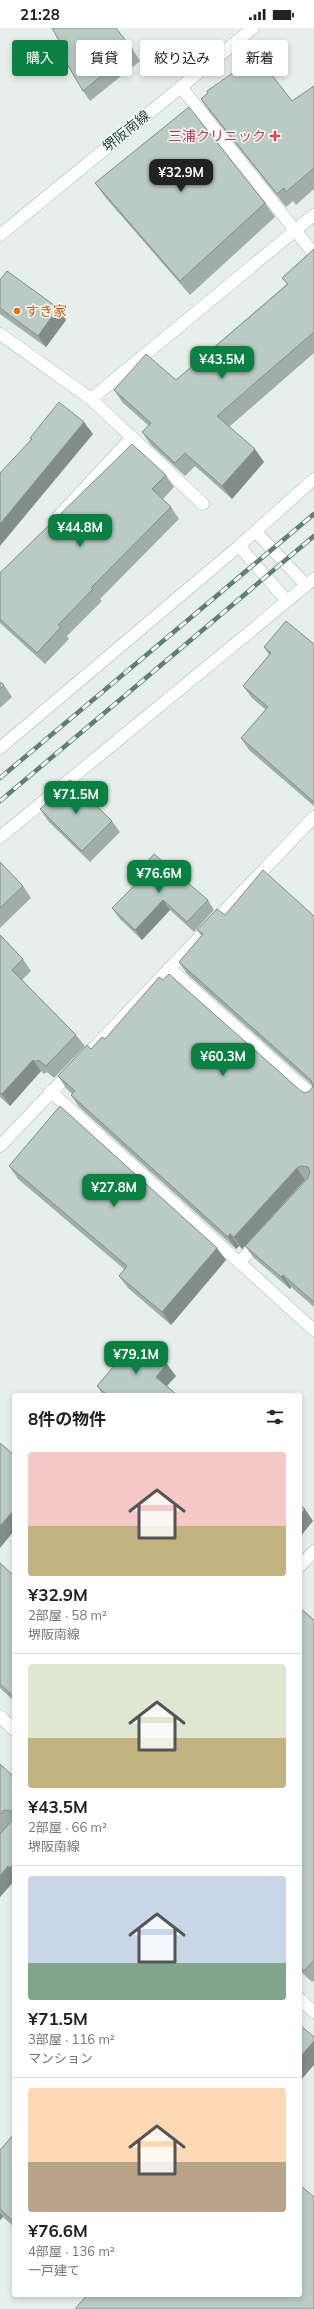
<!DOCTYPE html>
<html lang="ja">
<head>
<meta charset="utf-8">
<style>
  :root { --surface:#fff; --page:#f2f2f2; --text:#222; --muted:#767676; --line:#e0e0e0; --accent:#0b8043 }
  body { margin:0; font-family:Mulish,"Noto Sans JP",sans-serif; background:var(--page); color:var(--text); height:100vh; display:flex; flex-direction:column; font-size:15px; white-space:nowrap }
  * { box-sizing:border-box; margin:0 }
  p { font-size:13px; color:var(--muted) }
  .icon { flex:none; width:22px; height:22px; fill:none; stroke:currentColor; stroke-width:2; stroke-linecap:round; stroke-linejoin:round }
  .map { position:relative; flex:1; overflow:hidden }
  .drawer { position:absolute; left:12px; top:1365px; width:290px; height:904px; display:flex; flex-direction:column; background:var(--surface); border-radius:4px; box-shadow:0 2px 6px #0003 }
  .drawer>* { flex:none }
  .hud { position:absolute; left:12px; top:12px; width:290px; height:36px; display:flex; gap:8px }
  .price { position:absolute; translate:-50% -34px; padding:0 9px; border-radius:8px; background:var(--accent); color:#fff; font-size:13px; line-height:26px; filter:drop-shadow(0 1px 2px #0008) }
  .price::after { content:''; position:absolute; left:50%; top:24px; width:12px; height:9px; margin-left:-6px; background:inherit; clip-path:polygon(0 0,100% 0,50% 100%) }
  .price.active { background:#222; color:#fff }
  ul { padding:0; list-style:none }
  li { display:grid; align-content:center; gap:8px; height:212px; padding:0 16px }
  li+li { border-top:1px solid var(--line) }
  li span { display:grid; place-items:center; height:124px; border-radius:4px; color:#555 }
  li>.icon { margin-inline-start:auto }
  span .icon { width:72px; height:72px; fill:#fffc; stroke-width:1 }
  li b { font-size:17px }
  h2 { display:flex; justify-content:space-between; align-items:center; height:48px; padding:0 16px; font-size:17px }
  .chip { padding:0 14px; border-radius:4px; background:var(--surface); box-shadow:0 2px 6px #0003; font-size:14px; line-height:36px }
  .chip.active { background:var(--accent); color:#fff }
  .status { display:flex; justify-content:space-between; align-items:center; height:28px; padding:0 20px; background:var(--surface); direction:ltr }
  .status svg { height:11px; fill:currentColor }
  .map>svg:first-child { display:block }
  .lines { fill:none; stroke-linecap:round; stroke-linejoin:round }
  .minor-casing { stroke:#a8b8b4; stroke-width:13 }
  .secondary-casing { stroke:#a3bcb5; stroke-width:13 }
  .minor { stroke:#fff; stroke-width:12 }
  .secondary { stroke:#fff; stroke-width:12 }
  .rail-casing { stroke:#5e7e77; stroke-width:4.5 }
  .rail { stroke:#f7fbf9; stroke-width:3; stroke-dasharray:9; stroke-linecap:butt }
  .wall { fill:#a0aea9 }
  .shaded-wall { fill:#828d8a }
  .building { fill:#bacac5; stroke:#828d8a }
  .health-dot { fill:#e0444e; stroke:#f7fbf9; stroke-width:1.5 }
  .food-dot { fill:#e8710a; stroke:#f7fbf9; stroke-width:1.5 }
  .labels { text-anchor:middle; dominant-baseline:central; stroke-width:3; stroke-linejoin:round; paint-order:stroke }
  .street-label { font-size:14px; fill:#23433c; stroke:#f7fbf9 }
  .health-label { font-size:14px; fill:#be3a42; stroke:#f7fbf9; text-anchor:end }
  .food-label { font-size:14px; fill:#c56008; stroke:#f7fbf9; text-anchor:start }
</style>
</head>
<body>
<div class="status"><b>21:28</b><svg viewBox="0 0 49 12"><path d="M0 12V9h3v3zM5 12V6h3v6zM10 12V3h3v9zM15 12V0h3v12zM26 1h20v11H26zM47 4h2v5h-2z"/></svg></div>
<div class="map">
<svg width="314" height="2281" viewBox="0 0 314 2281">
  <rect width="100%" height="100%" fill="#e6efec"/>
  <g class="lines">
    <g class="minor-casing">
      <g id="minor">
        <path d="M181,59L314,226"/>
        <path d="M0,306L91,371L203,476"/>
        <path d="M91,371L314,187"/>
        <path d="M58,489L132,409"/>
        <path d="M256,504L306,557"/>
        <path d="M239,518L287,573"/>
        <path d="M0,720L239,518L314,451"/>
        <path d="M0,809L314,551"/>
        <path d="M169,940L314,1069"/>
        <path d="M50,1063L314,1302"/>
        <path d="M0,1118L314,789"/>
        <path d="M239,1235L260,1212"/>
        <path d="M300,1538L314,1523"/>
        <path d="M0,1688L14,1702"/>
        <path d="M300,1971L314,1984"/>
      </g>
    </g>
    <g class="secondary-casing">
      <path id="secondary" d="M0,207L253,0"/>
    </g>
    <use href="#minor" class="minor"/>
    <use href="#secondary" class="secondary"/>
    <g class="rail-casing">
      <g id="rail">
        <path d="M0,750L314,486"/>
        <path d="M0,773L314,508"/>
      </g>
    </g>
    <use href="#rail" class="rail"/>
  </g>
  <g class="wall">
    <path d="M64,22H133L140,33L90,73L83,63Z"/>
    <path d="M314,58V161L296,177L293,173L286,179L210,84L201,71L292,73Z"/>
    <path d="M95,155L265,175L275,189L190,267L105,169Z"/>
    <path d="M314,221V325L229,399L264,434L232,471L195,438L185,448L151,417L142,404L149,398L123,375L114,362L176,352L287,256L282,250Z"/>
    <path d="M0,252L66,292L46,319L0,286Z"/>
    <path d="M166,447L174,459L163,471L171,479L179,491L100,571L102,573L67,608L69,611L45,636L0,595V545Z"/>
    <path d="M314,616V778L249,722L241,710L266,682L252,670L243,658L269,627L264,619Z"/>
    <path d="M0,654L4,657L12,669L0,680Z"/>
    <path d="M40,781L112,793L120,804L90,834L48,793Z"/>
    <path d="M0,834L23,858L31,870L0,900Z"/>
    <path d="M135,848L208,872L214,882L194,904L170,882L142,912L119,890L112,880L139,853Z"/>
    <path d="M225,887L314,888V1279L291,1259L290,1261L254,1230L245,1218L308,1150L305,1152L242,1221L239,1218L236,1221L79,1079L71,1067L72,1066L66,1060L58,1048L91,1021L105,1011L301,1063L305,1065L311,1062L313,1058L187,946L179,934L202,908L197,902Z"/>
    <path d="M0,907L23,931L31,943L22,952L76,1007L85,1018L54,1050L47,1044L44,1046L41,1043L10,1078L0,1069Z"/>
    <path d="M9,1138L226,1232L171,1297L128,1260L119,1248L124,1241L18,1151Z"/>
    <path d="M131,1328L176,1348L167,1358L177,1367H103L97,1358Z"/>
    <path d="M0,1535L14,1548V1673L0,1660Z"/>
    <path d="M300,1580L314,1592V1953L312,1954L300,1943Z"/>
    <path d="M0,1736L14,1749V1853L0,1869Z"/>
    <path d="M14,2106V2199L3,2189L0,2192V2122Z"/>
  </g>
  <g class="shaded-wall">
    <path d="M58,280L66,292L46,319L38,308Z"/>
    <path d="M84,394L93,406L0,518V496Z"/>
    <path d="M255,421L264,434L232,471L222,458Z"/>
    <path d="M163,872L170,882L142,912L135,902Z"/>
    <path d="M33,1032L41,1043L10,1078L2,1066Z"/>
    <path d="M297,1140L305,1152L242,1221L234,1209Z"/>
    <path d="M230,1206L239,1218L236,1221L228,1209Z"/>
    <path d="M217,1220L226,1232L171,1297L162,1284Z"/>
    <path d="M283,1247L291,1259L290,1261L281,1249Z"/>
    <path d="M167,1336L176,1348L164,1361L156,1349Z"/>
    <path d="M305,1481L313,1493L300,1509V1487Z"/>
    <path d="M14,1482V1503L0,1520V1498Z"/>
    <path d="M14,1835V1846L10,1840Z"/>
    <path d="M8,1838L14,1847V1853L0,1869V1848Z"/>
    <path d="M314,2013V2037L300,2053V2029Z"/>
    <path d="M0,2185L3,2189L0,2192Z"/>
  </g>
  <g class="building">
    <path d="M52,0H116L133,22L83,63L60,24L64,22Z"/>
    <path d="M257,28L292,73L314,58V140L286,164L284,160L277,166L201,71L208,65L207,63Z"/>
    <path d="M189,79L265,175L180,253L95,155Z"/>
    <path d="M314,221V304L217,388L255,421L222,458L185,425L175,435L142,404L151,395L114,362L146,326L176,352L288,256L282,250Z"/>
    <path d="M7,243L58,280L38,308L0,280V252Z"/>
    <path d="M59,374L84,394L0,496V445L32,411L30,410Z"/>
    <path d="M132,416L166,447L152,461L171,479L91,560L93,561L58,597L61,599L37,625L0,591V545Z"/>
    <path d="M286,593L314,616V774L241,710L268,679L243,658L271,625L264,619Z"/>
    <path d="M0,654L4,657L0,661Z"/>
    <path d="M70,752L112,793L82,823L40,781Z"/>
    <path d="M154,826L208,872L187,894L163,872L135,902L112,880L140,852L135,848Z"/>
    <path d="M0,834L23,858L0,880Z"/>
    <path d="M263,842L314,888V1274L283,1247L281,1249L245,1218L308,1150L310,1143L308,1139L301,1138L297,1140L234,1209L230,1206L228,1209L71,1067L75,1063L58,1048L87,1017L91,1021L102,1009L105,1011L159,949L163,952L169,946L301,1063L305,1065L311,1062L313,1058L311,1052L179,934L203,906L197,902L217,881L225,887Z"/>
    <path d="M0,907L23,931L12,942L76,1007L46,1038L38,1032L36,1034L33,1032L2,1066L0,1065Z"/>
    <path d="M60,1078L217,1220L162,1284L119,1248L127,1238L9,1138Z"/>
    <path d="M143,1314L167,1336L156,1349L177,1367H107L97,1358L126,1324L131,1328Z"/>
    <path d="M0,1415L14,1427V1482L0,1498Z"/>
    <path d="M300,1477L305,1481L300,1487Z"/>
    <path d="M0,1535L14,1548V1669L0,1656Z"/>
    <path d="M300,1580L314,1592V1932L304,1943L300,1939Z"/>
    <path d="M0,1736L14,1749V1835L10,1840L8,1838L0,1848V1806L13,1791L11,1783L4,1782L0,1786Z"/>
    <path d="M300,1997L314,2009V2013L300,2029Z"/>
    <path d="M14,2106V2194L0,2181V2122Z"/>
    <path d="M300,2157L314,2169V2281H75L87,2267H300Z"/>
  </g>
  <path class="health-dot" d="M273 102h4v4h4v4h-4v4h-4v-4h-4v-4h4z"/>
  <circle class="food-dot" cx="17" cy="283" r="4"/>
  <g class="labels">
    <g class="street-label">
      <text transform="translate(126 103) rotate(-39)">堺阪南線</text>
    </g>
    <g class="health-label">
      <text x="266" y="108">三浦クリニック</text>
    </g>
    <g class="food-label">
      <text x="25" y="283">すき家</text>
    </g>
  </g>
</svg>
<b class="price active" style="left:181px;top:165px">¥32.9M</b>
<b class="price" style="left:222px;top:352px">¥43.5M</b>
<b class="price" style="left:80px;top:520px">¥44.8M</b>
<b class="price" style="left:76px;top:787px">¥71.5M</b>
<b class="price" style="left:159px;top:866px">¥76.6M</b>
<b class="price" style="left:223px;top:1049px">¥60.3M</b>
<b class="price" style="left:114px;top:1180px">¥27.8M</b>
<b class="price" style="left:136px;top:1347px">¥79.1M</b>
<div class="hud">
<a class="chip active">購入</a>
<a class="chip">賃貸</a>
<a class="chip">絞り込み</a>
<a class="chip">新着</a>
</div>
<section class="drawer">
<h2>8件の物件<svg class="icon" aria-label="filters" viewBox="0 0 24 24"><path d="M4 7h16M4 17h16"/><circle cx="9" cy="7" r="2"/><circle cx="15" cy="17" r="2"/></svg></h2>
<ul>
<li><span style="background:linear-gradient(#f6c9c9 60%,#c2b280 0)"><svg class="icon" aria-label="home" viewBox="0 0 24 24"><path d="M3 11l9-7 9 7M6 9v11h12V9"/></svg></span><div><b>¥32.9M</b><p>2部屋 · 58 m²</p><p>堺阪南線</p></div></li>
<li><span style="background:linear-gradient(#dfe7d0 60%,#c2b280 0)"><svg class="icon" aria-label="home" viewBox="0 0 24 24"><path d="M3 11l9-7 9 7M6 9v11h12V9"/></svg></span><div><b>¥43.5M</b><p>2部屋 · 66 m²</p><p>堺阪南線</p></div></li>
<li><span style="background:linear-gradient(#c9d6e8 70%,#7fa58c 0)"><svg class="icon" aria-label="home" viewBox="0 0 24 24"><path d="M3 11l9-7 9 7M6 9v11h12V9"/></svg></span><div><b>¥71.5M</b><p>3部屋 · 116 m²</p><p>マンション</p></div></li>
<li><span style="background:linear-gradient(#ffd9b3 60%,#b9a48a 0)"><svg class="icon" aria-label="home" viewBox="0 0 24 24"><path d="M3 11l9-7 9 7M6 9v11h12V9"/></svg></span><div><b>¥76.6M</b><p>4部屋 · 136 m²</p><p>一戸建て</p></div></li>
</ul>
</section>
</div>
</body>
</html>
